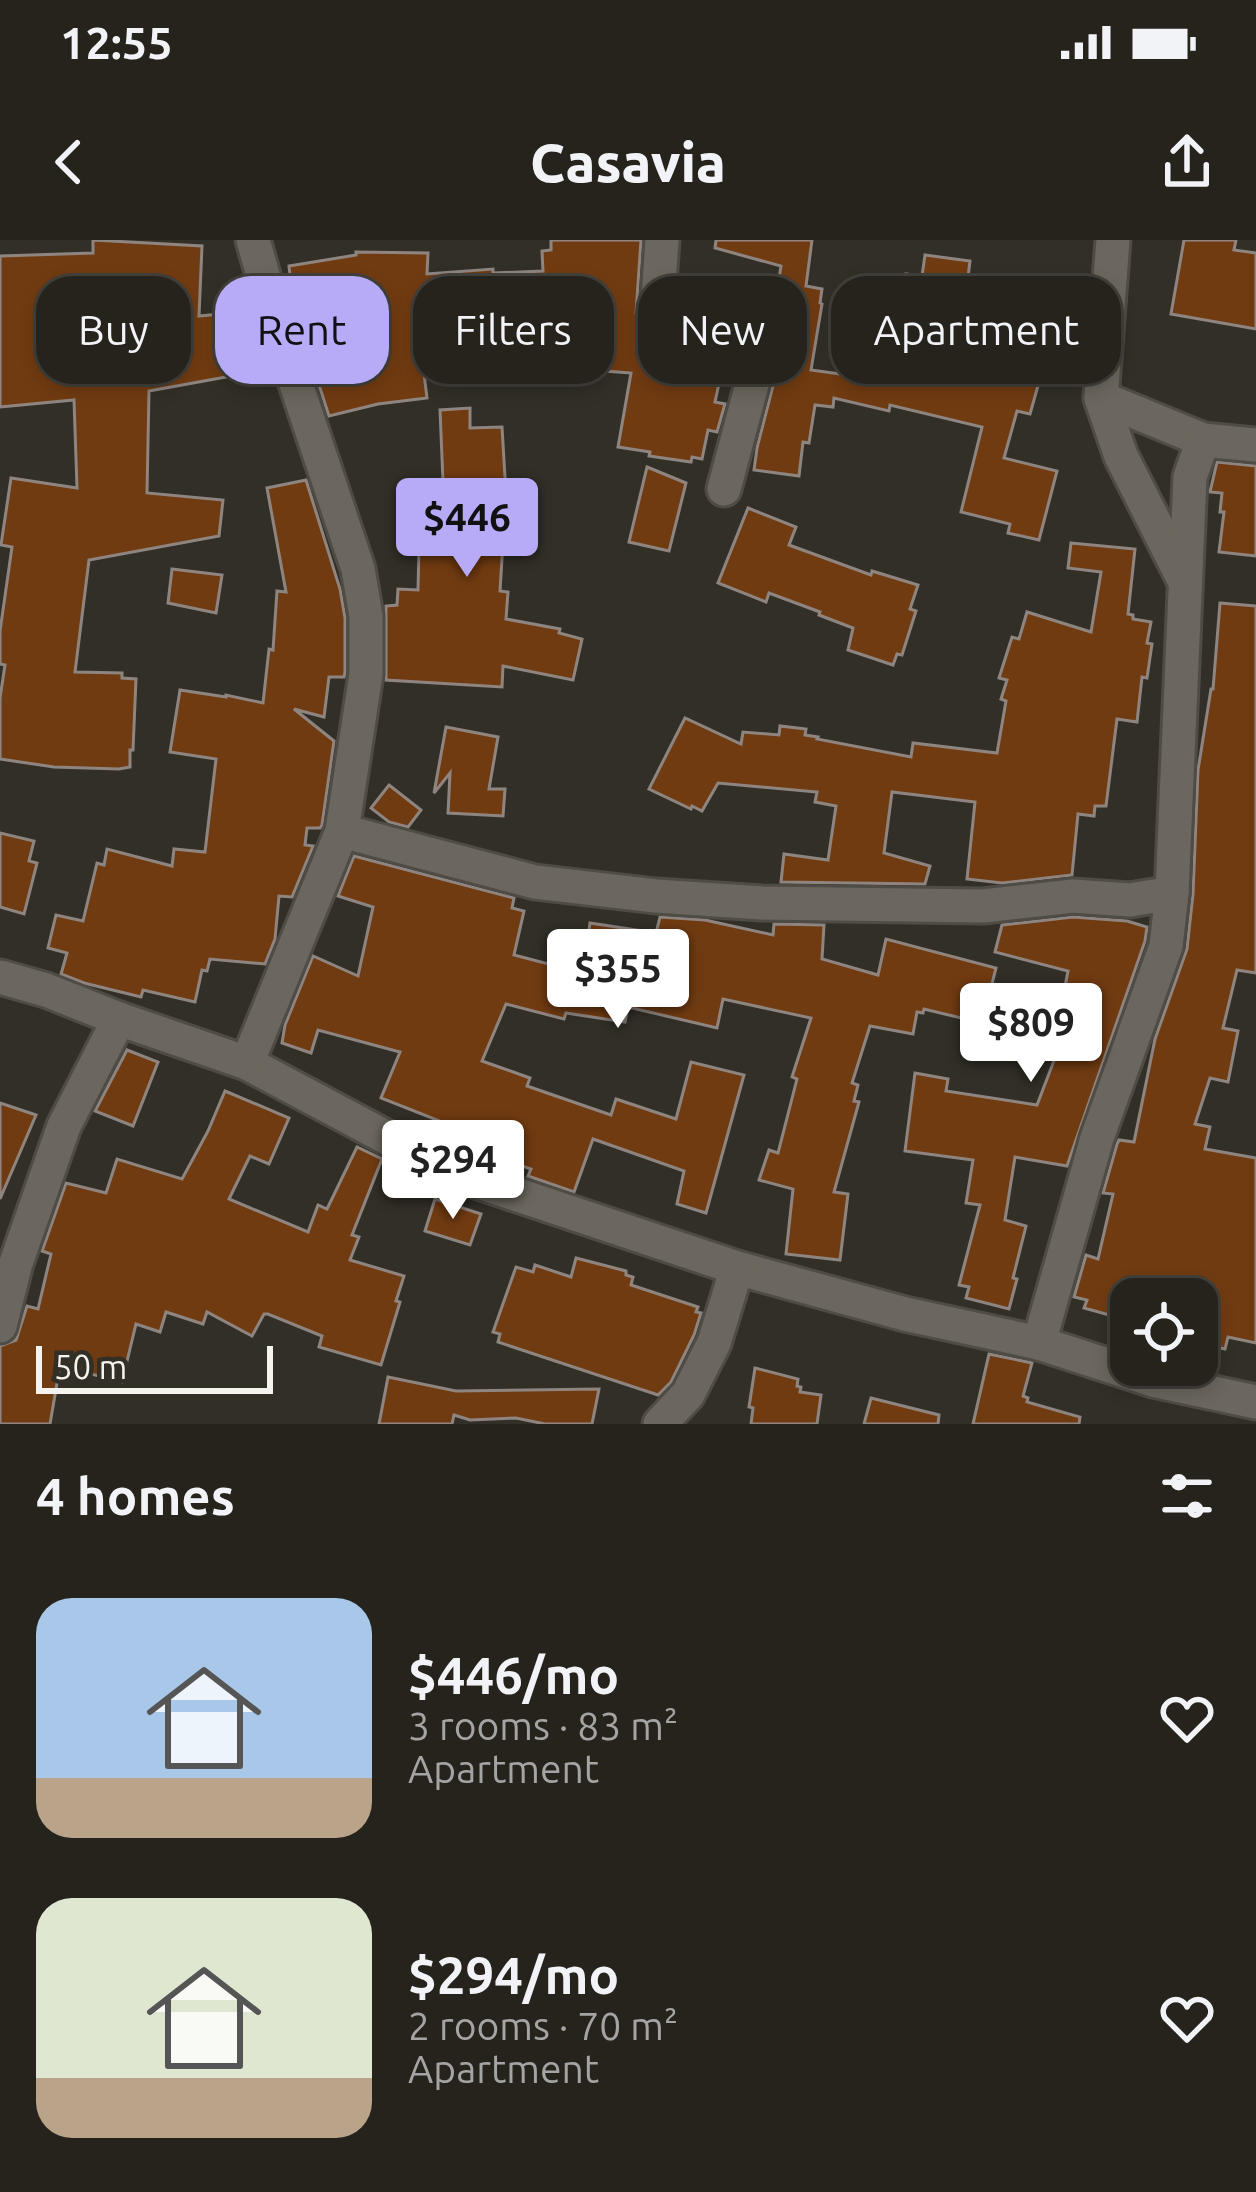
<!DOCTYPE html>
<html lang="en">
<head>
<meta charset="utf-8">
<style>
  :root { --surface:#26231d; --page:#2e2b26; --text:#f1f3f6; --muted:#a4a4a4; --line:#42403b; --accent:#b7abf8 }
  body { margin:0; font-family:Ubuntu,sans-serif; background:var(--page); color:var(--text); height:100vh; display:flex; flex-direction:column; font-size:45px; white-space:nowrap }
  * { box-sizing:border-box; margin:0 }
  p { font-size:39px; color:var(--muted) }
  .icon { flex:none; width:66px; height:66px; fill:none; stroke:currentColor; stroke-width:2; stroke-linecap:round; stroke-linejoin:round }
  .map { position:relative; height:1184px; overflow:hidden }
  .side { display:flex; flex-direction:column; background:var(--surface); flex:1 }
  .side>* { flex:none }
  .top-card { position:absolute; left:36px; top:36px; width:1185px; height:108px; display:flex; gap:24px }
  .controls { position:absolute; left:1110px; top:1038px; display:grid; gap:24px }
  .controls a { display:grid; place-items:center; width:108px; height:108px; border-radius:24px; background:var(--surface); box-shadow:0 6px 18px #0003,0 0 0 3px var(--line); font-size:60px }
  .scale { position:absolute; left:36px; bottom:30px; width:237px; box-sizing:border-box; padding-left:12px; border:6px solid #f5f3ed; border-top:0; font-size:33px; line-height:42px; white-space:nowrap; color:#f5f3ed; -webkit-text-stroke:9px #322f27; paint-order:stroke }
  .price { position:absolute; translate:-50% -102px; padding:0 27px; border-radius:12px; background:#fff; color:#222; font-size:39px; line-height:78px; filter:drop-shadow(0 3px 6px #0008) }
  .price::after { content:''; position:absolute; left:50%; top:72px; width:36px; height:27px; margin-left:-18px; background:inherit; clip-path:polygon(0 0,100% 0,50% 100%) }
  .price.selected { background:var(--accent); color:#111 }
  ul { padding:0; list-style:none }
  li { display:flex; align-items:center; gap:36px; height:300px; padding:0 36px }
  li span { display:grid; place-items:center; flex:none; width:336px; height:240px; border-radius:36px; color:#555 }
  li>.icon { margin-inline-start:auto }
  span .icon { width:144px; height:144px; fill:#fffc; stroke-width:1 }
  li b { font-size:51px }
  h2 { display:flex; justify-content:space-between; align-items:center; height:144px; padding:0 36px; font-size:51px }
  .tag { padding:0 42px; border-radius:36px; background:var(--surface); box-shadow:0 6px 18px #0003,0 0 0 3px var(--line); font-size:42px; line-height:108px }
  .tag.selected { background:var(--accent); color:#111 }
  .status { display:flex; justify-content:space-between; align-items:center; height:84px; padding:0 60px; background:var(--surface); direction:ltr }
  .status svg { height:33px; fill:currentColor }
  header { display:flex; justify-content:space-between; align-items:center; height:156px; padding:0 36px; background:var(--surface); font-size:54px; font-weight:800 }
  .map>svg:first-child { display:block }
  .building { fill:#713b11; stroke:#8f8580; stroke-width:3 }
  .lines { fill:none; stroke-linecap:round; stroke-linejoin:round }
  .minor-casing { stroke:#4f4c45; stroke-width:39 }
  .minor { stroke:#6b675e; stroke-width:33 }
</style>
</head>
<body>
<div class="status"><b>12:55</b><svg viewBox="0 0 49 12"><path d="M0 12V9h3v3zM5 12V6h3v6zM10 12V3h3v9zM15 12V0h3v12zM26 1h20v11H26zM47 4h2v5h-2z"/></svg></div>
<header><svg class="icon" aria-label="back" viewBox="0 0 24 24"><path d="M15 5l-7 7 7 7"/></svg>Casavia<svg class="icon" aria-label="share" viewBox="0 0 24 24"><path d="M12 15V3M7 8l5-5 5 5M5 13v7h14v-7"/></svg></header>
<div class="map">
<svg width="1256" height="1184" viewBox="0 0 1256 1184">
  <rect width="100%" height="100%" fill="#322f27"/>
  <g class="building">
    <path d="M93,0L202,6L199,76L251,71L266,120L236,126L237,135L149,151L147,253L223,260L219,296L89,320L75,432L122,433V438L136,439L133,510H130V527L119,529L54,527L0,519V458L5,425L0,424V391L12,307L1,305L11,238L77,248L74,160L0,167V16L93,13Z"/>
    <path d="M551,0H641L636,73L638,83L652,94L718,107L726,111L715,162L725,164L717,192L708,190L702,219L692,217L691,222L649,216L650,212L618,207L631,133L605,131V122L524,129L523,112L514,113L510,71L417,77L427,158L378,164L329,176L293,64L289,26L356,15V12L428,13L427,34L493,29V33L543,31L542,11L551,10Z"/>
    <path d="M716,0H812L806,46L822,49L820,63L822,64L811,130L869,138L873,121L888,125L896,67L901,68L906,34L922,36L925,15L970,21L967,45L1065,73L1057,102L1051,100L1030,174L1017,171L1004,218L1057,231L1039,300L1008,293L1010,284L961,272L982,187L890,165L889,171L834,158L833,167L815,165L809,203L803,202L799,236L754,230L757,208L782,111L779,95L771,88L781,26L715,8Z"/>
    <path d="M1184,0H1236L1234,10L1256,13V89L1171,74Z"/>
    <path d="M470,168V188L502,187L506,254L500,351L508,352L506,379L560,389L559,393L582,399L573,440L503,426L502,447L386,440V366L397,365L398,349L418,350L420,264L444,265L440,170Z"/>
    <path d="M1217,222L1256,226V316L1219,312L1224,272H1220L1222,253L1210,252Z"/>
    <path d="M647,227L686,243L669,311L629,302Z"/>
    <path d="M306,240L340,349L345,378V432L344,437H329L324,477L294,469L334,501L322,585L320,588H307L305,605L313,606L292,657L279,656L275,699L265,724L210,719L207,731L202,730L195,762L143,750L141,757L84,743L61,734L67,713L48,708L56,675L83,681L97,623L104,625L107,609L172,626L174,609L205,612L216,519L170,512L180,450L226,457V455L263,463L269,409L273,410L277,351L286,352L267,248Z"/>
    <path d="M748,268L796,287L789,305L871,335L872,331L918,345L910,369L916,371L902,415L897,414L893,425L848,410L853,388L819,375L820,372L769,353L766,362L718,343Z"/>
    <path d="M1071,303L1135,309L1128,374L1133,375V379L1151,382L1147,403L1152,404L1147,438L1142,437L1137,482L1117,479L1106,566H1095L1094,576L1078,574L1072,635L1002,643L967,639L975,562L892,552L884,613L930,626L925,644L781,642L784,614L828,620L836,566L815,562L817,552L718,543L702,571L692,566L691,569L649,549L685,478L741,504L743,492L779,495L780,486L806,489L805,495L818,497L817,499L911,517L913,503L997,513L1006,461L1001,459L1007,440L999,438L1012,397L1019,399L1027,372L1091,392L1101,332L1068,328Z"/>
    <path d="M172,329L222,335L216,373L168,363Z"/>
    <path d="M1220,363L1256,366V733L1237,730L1223,788L1238,791L1228,842L1210,838L1195,884L1210,887L1205,909L1256,918V1103L1228,1097L1225,1109L1197,1103V1059H1131V1081L1084,1068L1087,1060L1074,1057L1086,1015L1098,1019L1113,954L1103,953L1117,904L1119,900L1134,902L1155,799L1187,709L1193,654L1198,530L1211,449H1213Z"/>
    <path d="M446,487L498,497L489,549H505L503,576L448,573L450,533L434,553Z"/>
    <path d="M389,545L421,570L408,587L389,582L371,568Z"/>
    <path d="M0,593L34,601L29,621L37,623L24,674L0,667Z"/>
    <path d="M354,616L514,658L512,668L524,671L514,715L583,733L590,683L656,693L660,677L705,680L773,695L774,684L824,685L822,719L878,735L886,699L996,728L982,783L924,769L923,773L917,772L913,794L870,786L852,843L858,845L854,861L859,862L834,952L848,954L840,1020L786,1014L793,949L759,940L769,910L778,913L797,839L792,837L811,778L723,759L717,788L628,767L625,782L566,773L564,779L506,764L482,821L530,838L527,846L611,875L616,859L676,879L691,822L744,835L706,973L677,964L684,931L593,899L574,952L528,936L531,929L471,907L474,899L458,894L460,889L381,858L400,812L318,790L311,813L282,803L285,785L313,716L358,736L373,667L338,656Z"/>
    <path d="M1073,677L1127,681L1147,687L1145,701L1067,926L1015,917L1005,980L1026,986L1013,1038L1017,1039L1009,1069L966,1058L969,1047L959,1045L980,965L966,963L973,920L905,911L915,833L948,839L946,851L1037,865L1055,818L998,802L1008,769L1058,782L1068,731L995,712L1002,685Z"/>
    <path d="M127,810L158,822L133,886L95,871Z"/>
    <path d="M225,851L289,878L269,924L250,916L229,959L308,992L318,965L327,969L357,907L382,919L352,995L359,997L350,1020L404,1036L396,1061L400,1062L381,1125L319,1107L322,1096L268,1074H264L252,1096L207,1072L203,1084L166,1072L160,1092L136,1084L122,1142L60,1126L50,1184H0V1106L16,1100L27,1066L38,1069L51,1014L42,1011L66,943L106,953L117,919L182,939L208,891Z"/>
    <path d="M0,863L36,875L0,959Z"/>
    <path d="M435,959L481,974L470,1005L425,991Z"/>
    <path d="M576,1018L626,1031V1035L633,1037L631,1045L698,1067L696,1072L701,1073L694,1095L671,1142L658,1155L498,1102L500,1094L493,1092L516,1027L533,1032L535,1025L571,1037Z"/>
    <path d="M989,1114L1032,1123L1023,1156L1028,1158L1027,1162L1080,1177L1079,1184H973Z"/>
    <path d="M755,1128L798,1139L797,1146L801,1147L800,1152L821,1155L817,1184H751L753,1168L749,1167Z"/>
    <path d="M388,1137L456,1151L599,1149L592,1184H545L516,1178L470,1180L454,1175L452,1184H379Z"/>
    <path d="M871,1158L939,1175L938,1184H864Z"/>
  </g>
  <g class="lines">
    <g class="minor-casing">
      <g id="minor">
        <path d="M662,0L657,74L725,87L762,107L724,249"/>
        <path d="M1113,0L1101,158L1203,200"/>
        <path d="M1101,158L1121,216L1185,342"/>
        <path d="M342,591L535,642L656,656L762,663L983,666L1073,656L1130,660L1172,653"/>
        <path d="M0,737L46,750L119,779L247,823L455,934L737,1028L905,1074L1039,1103L1153,1140L1256,1162"/>
        <path d="M247,823L342,591L366,434V376L358,329L283,105L253,0"/>
        <path d="M0,1086L16,1023L64,886L119,779"/>
        <path d="M1039,1103L1097,898L1166,706L1172,653L1190,237L1203,200L1256,205"/>
        <path d="M660,1184L688,1154L714,1103L737,1028"/>
      </g>
    </g>
    <use href="#minor" class="minor"/>
  </g>
</svg>
<div class="controls">
<a><svg class="icon" aria-label="locate" viewBox="0 0 24 24"><circle cx="12" cy="12" r="6"/><path d="M12 2v4M12 18v4M2 12h4M18 12h4"/></svg></a>
</div>
<div class="scale">50 m</div>
<b class="price selected" style="left:467px;top:340px">$446</b>
<b class="price" style="left:618px;top:791px">$355</b>
<b class="price" style="left:1031px;top:845px">$809</b>
<b class="price" style="left:453px;top:982px">$294</b>
<div class="top-card">
<a class="tag">Buy</a>
<a class="tag selected">Rent</a>
<a class="tag">Filters</a>
<a class="tag">New</a>
<a class="tag">Apartment</a>
</div>
</div>
<section class="side">
<h2>4 homes<svg class="icon" aria-label="filters" viewBox="0 0 24 24"><path d="M4 7h16M4 17h16"/><circle cx="9" cy="7" r="2"/><circle cx="15" cy="17" r="2"/></svg></h2>
<ul>
<li><span style="background:linear-gradient(#a9c7e8 75%,#b9a48a 0)"><svg class="icon" aria-label="home" viewBox="0 0 24 24"><path d="M3 11l9-7 9 7M6 9v11h12V9"/></svg></span><div><b>$446/mo</b><p>3 rooms · 83 m²</p><p>Apartment</p></div><svg class="icon" aria-label="heart" viewBox="0 0 24 24"><path d="M12 20l-8-8c-3-5 5-10 8-4 3-6 11-1 8 4z"/></svg></li>
<li><span style="background:linear-gradient(#dfe7d0 75%,#b9a48a 0)"><svg class="icon" aria-label="home" viewBox="0 0 24 24"><path d="M3 11l9-7 9 7M6 9v11h12V9"/></svg></span><div><b>$294/mo</b><p>2 rooms · 70 m²</p><p>Apartment</p></div><svg class="icon" aria-label="heart" viewBox="0 0 24 24"><path d="M12 20l-8-8c-3-5 5-10 8-4 3-6 11-1 8 4z"/></svg></li>
</ul>
</section>
</body>
</html>
